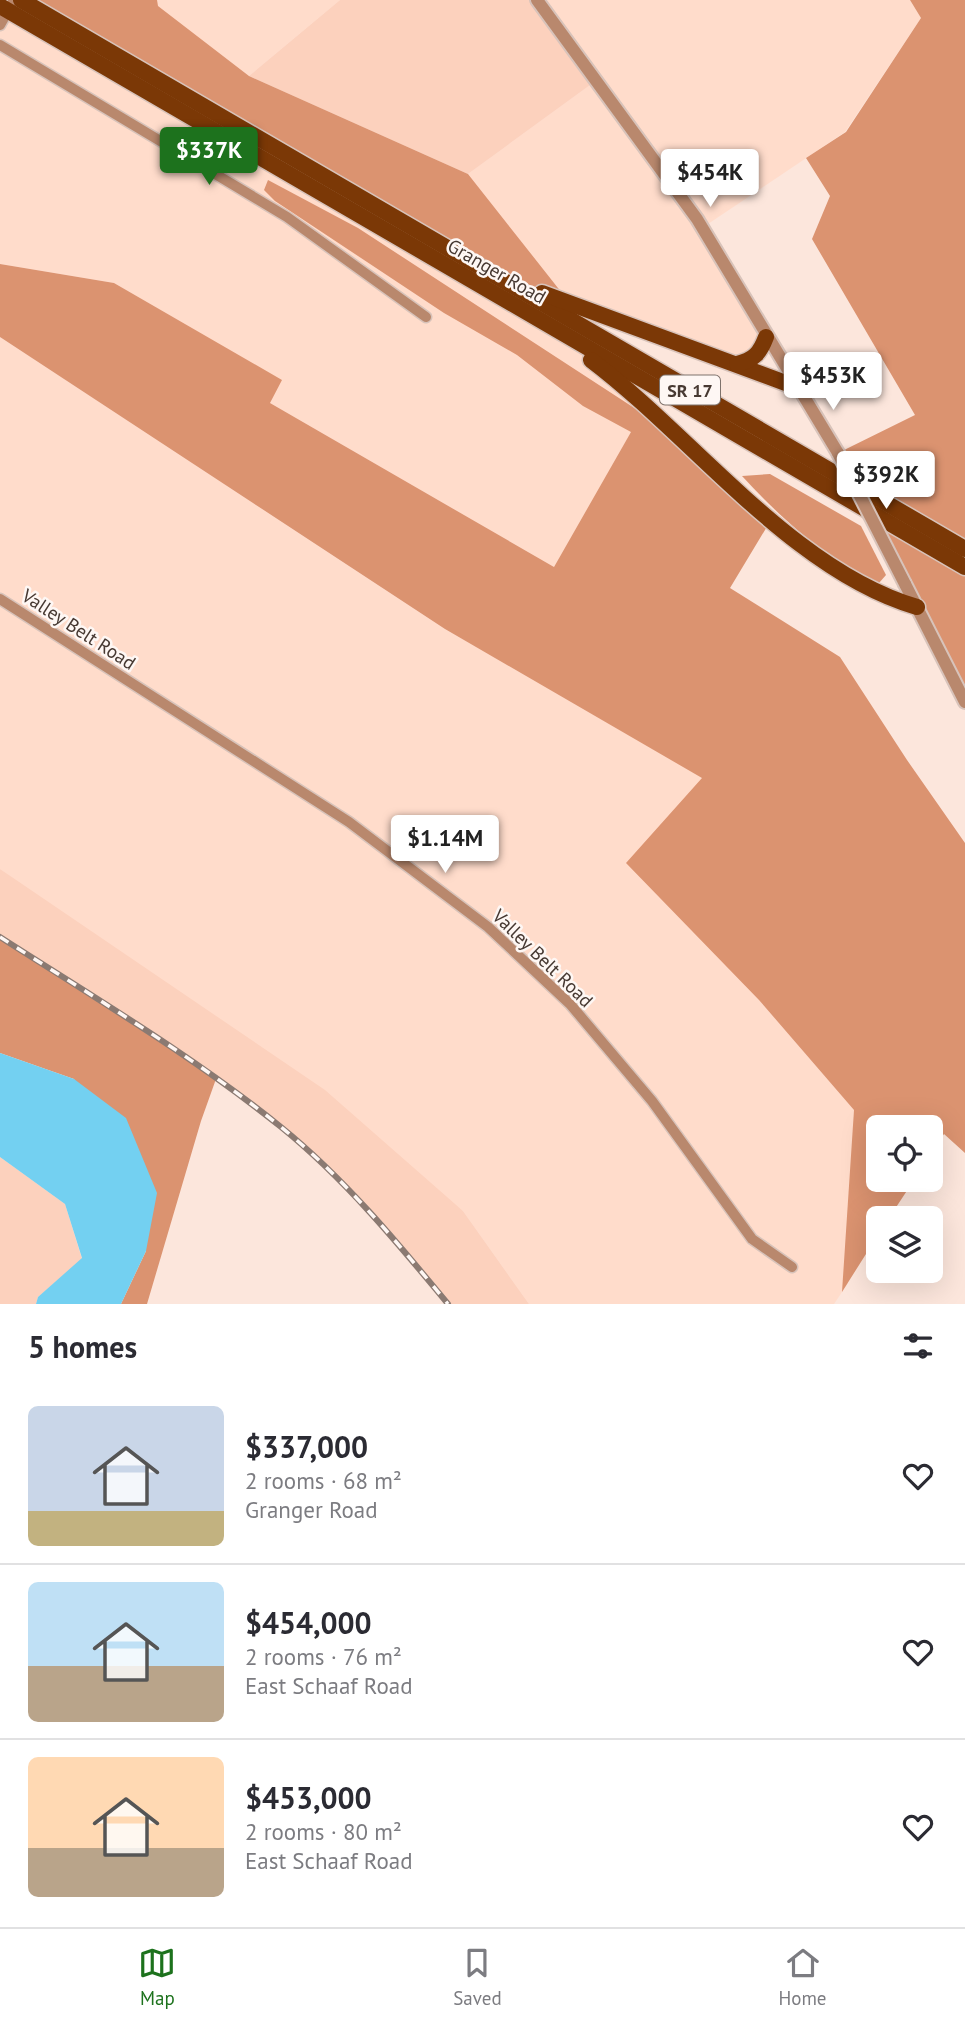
<!DOCTYPE html>
<html lang="en">
<head>
<meta charset="utf-8">
<style>
  :root { --surface:#fff; --page:#f2f2f3; --text:#2b2b33; --muted:#7c7c81; --line:#e1e1e2; --accent:#1d721d }
  body { margin:0; font-family:"PT Sans",sans-serif; background:var(--page); color:var(--text); height:100vh; display:flex; flex-direction:column; font-size:26px; white-space:nowrap }
  * { box-sizing:border-box; margin:0 }
  p { font-size:23px; color:var(--muted) }
  .icon { flex:none; width:38px; height:38px; fill:none; stroke:currentColor; stroke-width:2; stroke-linecap:round; stroke-linejoin:round }
  .map { position:relative; height:1304px; overflow:hidden }
  .sheet { display:flex; flex-direction:column; background:var(--surface); flex:1 }
  .sheet>* { flex:none }
  .tools { position:absolute; left:866px; top:1115px; display:grid; gap:14px }
  .tools a { display:grid; place-items:center; width:77px; height:77px; border-radius:10px; background:var(--surface); box-shadow:0 7px 28px #0002; font-size:35px }
  .price { position:absolute; translate:-50% -60px; padding:0 16px; border-radius:7px; background:#fff; color:#222; font-size:23px; line-height:46px; filter:drop-shadow(0 2px 4px #0008) }
  .price::after { content:''; position:absolute; left:50%; top:42px; width:21px; height:16px; margin-left:-10px; background:inherit; clip-path:polygon(0 0,100% 0,50% 100%) }
  .price.on { background:var(--accent); color:#fff }
  ul { padding:0; list-style:none }
  li { display:flex; align-items:center; gap:21px; height:175px; padding:0 28px }
  li+li { border-top:2px solid var(--line) }
  li span { display:grid; place-items:center; flex:none; width:196px; height:140px; border-radius:10px; color:#555 }
  li>.icon { margin-inline-start:auto }
  span .icon { width:84px; height:84px; fill:#fffc; stroke-width:1 }
  li b { font-size:30px }
  h2 { display:flex; justify-content:space-between; align-items:center; height:84px; padding:0 28px; font-size:30px }
  .tab-bar { display:flex; justify-content:space-around; align-items:center; height:98px; border-top:2px solid var(--line); background:var(--surface); font-size:19px; color:var(--muted) }
  .tab-bar a { display:grid; justify-items:center; gap:4px }
  .tab-bar .on { color:var(--accent) }
  .map>svg:first-child { display:block }
  .built { fill:#ffdccb }
  .green { fill:#fcd1bd }
  .forest { fill:#db9370 }
  .water { fill:#73d0f1 }
  .lines { fill:none; stroke-linecap:round; stroke-linejoin:round }
  .minor-casing { stroke:#d8c3ba; stroke-width:13 }
  .tertiary-casing { stroke:#d8c3ba; stroke-width:16 }
  .primary-casing { stroke:#d8c3ba; stroke-width:19 }
  .minor { stroke:#b9886d; stroke-width:10 }
  .tertiary { stroke:#b9886d; stroke-width:12 }
  .primary { stroke:#7b3806; stroke-width:16 }
  .rail-casing { stroke:#8b7a72; stroke-width:6 }
  .rail { stroke:#fef7f4; stroke-width:3.5; stroke-dasharray:10; stroke-linecap:butt }
  .tertiary-bridge-casing { stroke:#d8c3ba; stroke-width:16; stroke-linecap:butt }
  .tertiary-bridge { stroke:#b9886d; stroke-width:12 }
  .labels { text-anchor:middle; dominant-baseline:central; stroke-width:5; stroke-linejoin:round; paint-order:stroke }
  .shield { fill:#fef7f4; stroke:#7e726c; stroke-width:2 }
  .shield-label { font-size:18px; font-weight:bold; fill:#473932 }
  .street-label { font-size:19px; fill:#473932; stroke:#fef7f4 }
</style>
</head>
<body>
<div class="map">
<svg width="965" height="1304" viewBox="0 0 965 1304">
  <rect width="100%" height="100%" fill="#fce6dc"/>
  <g class="built">
    <path d="M157,0H340L249,76L157,6Z"/>
    <path d="M537,0H910L921,18L845,132L702,228L766,337L737,364L573,307L468,174L597,80Z"/>
    <path d="M0,6L530,314L646,406L554,567L270,403L281,380L114,283L0,264Z"/>
    <path d="M0,337L445,629L703,778L759,1000L854,1110L848,1283L834,1304H529L463,1211L0,869Z"/>
  </g>
  <g class="green">
    <path d="M340,0H537L597,80L468,174L249,76Z"/>
    <path d="M0,869L325,1090L463,1211L529,1304H448C397,1242 344,1178 281,1127C193,1056 95,998 0,937Z"/>
    <path d="M0,1157L65,1204L82,1259L38,1297L36,1304H0Z"/>
  </g>
  <g class="forest">
    <path d="M21,0H157L158,6L249,76L468,174L573,307L417,230Z"/>
    <path d="M910,0H965V549L855,487L838,453L915,415L812,239L830,196L806,158L846,132L921,18Z"/>
    <path d="M268,180L358,228L642,413L771,520L730,588L840,657L907,760L965,843V1153L944,1134L931,1153V1127H878V1180H914L889,1218H878V1235L842,1292L854,1110L759,1000L626,863L702,778L445,629L0,337V264L114,283L282,380L270,403L554,567L631,432L583,406L517,355L444,313L275,201L264,190Z"/>
    <path d="M770,474L861,526L886,575L879,583C827,561 780,517 742,476Z"/>
    <path d="M868,511L965,567V702Z"/>
    <path d="M0,937L216,1079L201,1121L147,1304H121L146,1251L74,1079L0,1053Z"/>
  </g>
  <path class="water" d="M0,1053L74,1079L126,1118L157,1193L146,1251L121,1304H36L38,1297L82,1258L65,1204L0,1157Z"/>
  <g class="lines">
    <g class="minor-casing">
      <g id="minor">
        <path d="M0,25L14,0"/>
        <path d="M0,45L287,217L426,317"/>
        <path d="M0,599L349,822L488,927L570,1004L652,1101L752,1239L792,1267"/>
      </g>
    </g>
    <g class="tertiary-casing">
      <g id="tertiary">
        <path d="M537,0L697,219L838,453"/>
        <path d="M905,584L965,702"/>
      </g>
    </g>
    <g class="primary-casing">
      <g id="primary">
        <path d="M21,0L965,549"/>
        <path d="M0,6L965,567"/>
        <path d="M542,293L799,388"/>
        <path d="M591,360C693,437 793,571 917,607"/>
        <path d="M737,364C754,360 760,353 766,337"/>
      </g>
    </g>
    <use href="#minor" class="minor"/>
    <use href="#tertiary" class="tertiary"/>
    <use href="#primary" class="primary"/>
    <g class="rail-casing">
      <path id="rail" d="M0,937C95,998 193,1056 281,1127C344,1178 397,1242 448,1304"/>
    </g>
    <use href="#rail" class="rail"/>
    <g class="tertiary-bridge-casing">
      <path id="tertiary-bridge" d="M838,453L905,584"/>
    </g>
    <use href="#tertiary-bridge" class="tertiary-bridge"/>
  </g>
  <g class="labels">
    <rect class="shield" x="660" y="375.5" width="60" height="29" rx="5"/>
    <g class="shield-label">
      <text x="690" y="390">SR 17</text>
    </g>
    <g class="street-label">
      <text transform="translate(497 271) rotate(30)">Granger Road</text>
      <text transform="translate(79 629) rotate(33)">Valley Belt Road</text>
      <text transform="translate(543 958) rotate(44)">Valley Belt Road</text>
    </g>
  </g>
</svg>
<div class="tools">
<a><svg class="icon" aria-label="locate" viewBox="0 0 24 24"><circle cx="12" cy="12" r="6"/><path d="M12 2v4M12 18v4M2 12h4M18 12h4"/></svg></a>
<a><svg class="icon" aria-label="layers" viewBox="0 0 24 24"><path d="M12 4l9 5-9 5-9-5zM3 14l9 5 9-5"/></svg></a>
</div>
<b class="price on" style="left:209px;top:187px">$337K</b>
<b class="price" style="left:710px;top:209px">$454K</b>
<b class="price" style="left:833px;top:412px">$453K</b>
<b class="price" style="left:886px;top:511px">$392K</b>
<b class="price" style="left:445px;top:875px">$1.14M</b>
</div>
<section class="sheet">
<h2>5 homes<svg class="icon" aria-label="filters" viewBox="0 0 24 24"><path d="M4 7h16M4 17h16"/><circle cx="9" cy="7" r="2"/><circle cx="15" cy="17" r="2"/></svg></h2>
<ul>
<li><span style="background:linear-gradient(#c9d6e8 75%,#c2b280 0)"><svg class="icon" aria-label="home" viewBox="0 0 24 24"><path d="M3 11l9-7 9 7M6 9v11h12V9"/></svg></span><div><b>$337,000</b><p>2 rooms · 68 m²</p><p>Granger Road</p></div><svg class="icon" aria-label="heart" viewBox="0 0 24 24"><path d="M12 20l-8-8c-3-5 5-10 8-4 3-6 11-1 8 4z"/></svg></li>
<li><span style="background:linear-gradient(#bfe0f5 60%,#b9a48a 0)"><svg class="icon" aria-label="home" viewBox="0 0 24 24"><path d="M3 11l9-7 9 7M6 9v11h12V9"/></svg></span><div><b>$454,000</b><p>2 rooms · 76 m²</p><p>East Schaaf Road</p></div><svg class="icon" aria-label="heart" viewBox="0 0 24 24"><path d="M12 20l-8-8c-3-5 5-10 8-4 3-6 11-1 8 4z"/></svg></li>
<li><span style="background:linear-gradient(#ffd9b3 65%,#b9a48a 0)"><svg class="icon" aria-label="home" viewBox="0 0 24 24"><path d="M3 11l9-7 9 7M6 9v11h12V9"/></svg></span><div><b>$453,000</b><p>2 rooms · 80 m²</p><p>East Schaaf Road</p></div><svg class="icon" aria-label="heart" viewBox="0 0 24 24"><path d="M12 20l-8-8c-3-5 5-10 8-4 3-6 11-1 8 4z"/></svg></li>
</ul>
</section>
<nav class="tab-bar">
<a class="on"><svg class="icon" aria-label="map" viewBox="0 0 24 24"><path d="M3 6l6-2 6 2 6-2v14l-6 2-6-2-6 2zM9 4v14M15 6v14"/></svg>Map</a>
<a><svg class="icon" aria-label="saved" viewBox="0 0 24 24"><path d="M7 4h10v16l-5-4-5 4z"/></svg>Saved</a>
<a><svg class="icon" aria-label="home" viewBox="0 0 24 24"><path d="M3 11l9-7 9 7M6 9v11h12V9"/></svg>Home</a>
</nav>
</body>
</html>
